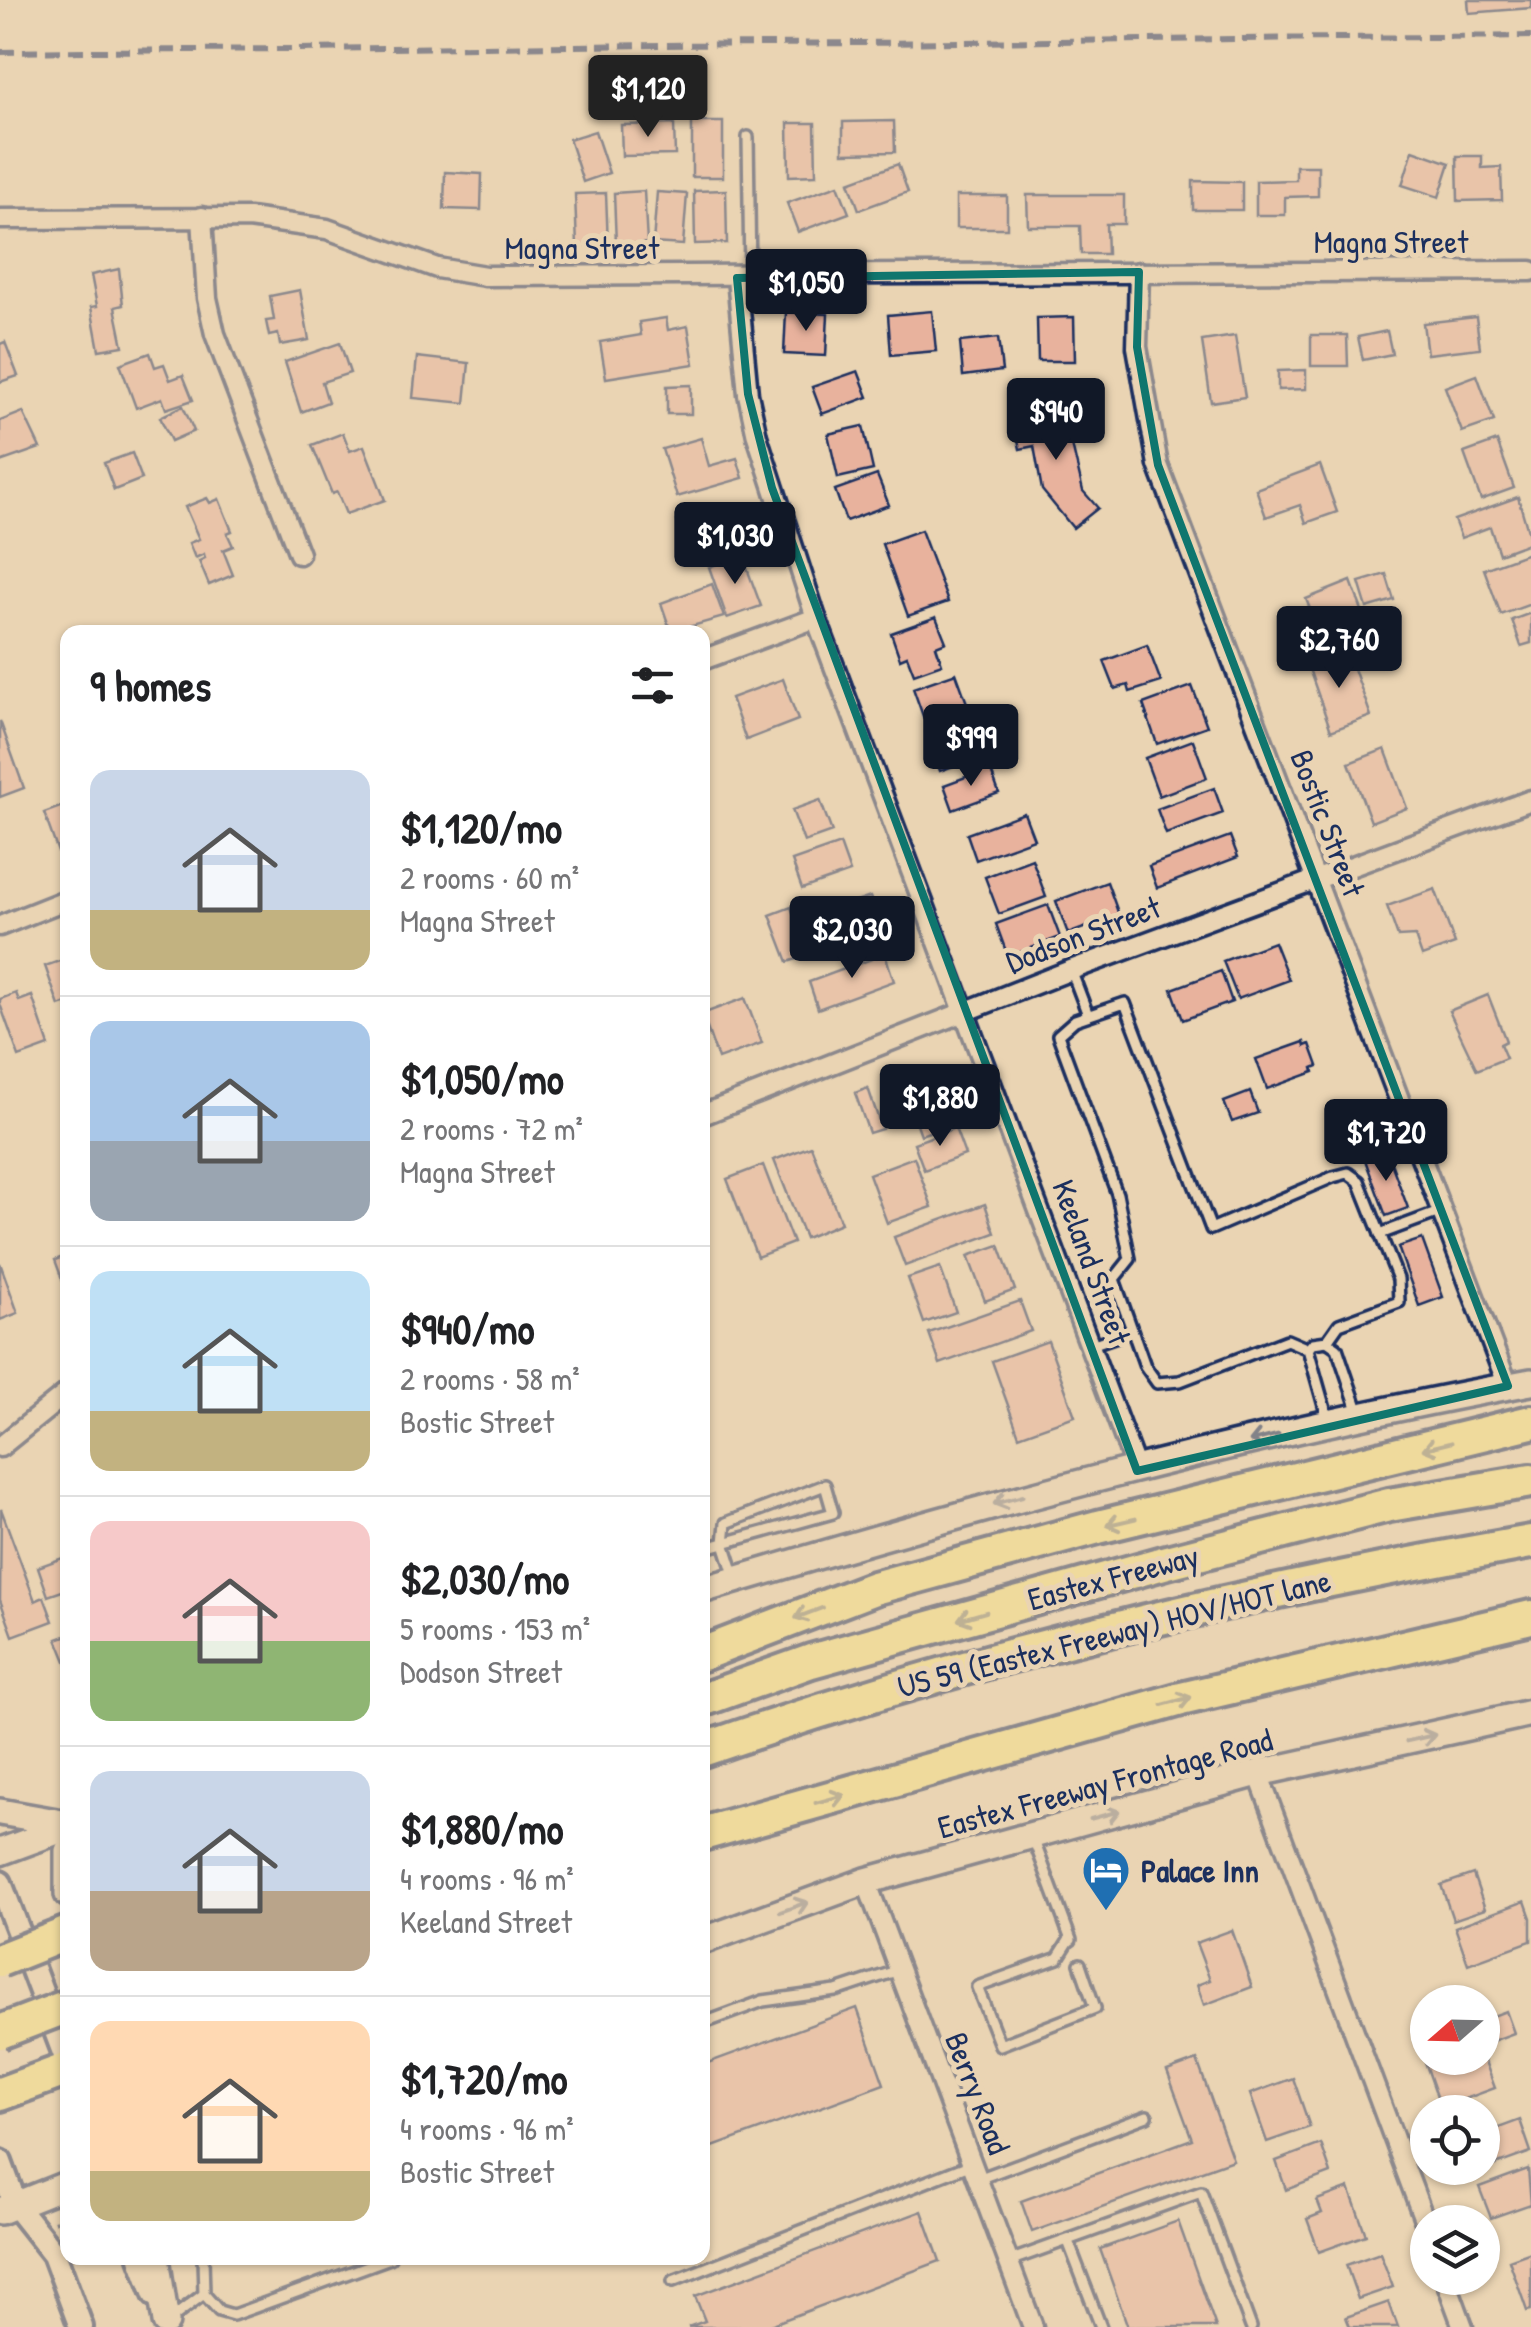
<!DOCTYPE html>
<html lang="en">
<head>
<meta charset="utf-8">
<style>
  :root { --surface:#fff; --page:#f2f2f2; --text:#202124; --muted:#757577; --line:#e0e0e0; --accent:#111827 }
  body { margin:0; font-family:"Patrick Hand",sans-serif; background:var(--page); color:var(--text); height:100vh; display:flex; flex-direction:column; font-size:38px; white-space:nowrap }
  * { box-sizing:border-box; margin:0 }
  p { font-size:32px; color:var(--muted) }
  .icon { flex:none; width:55px; height:55px; fill:none; stroke:currentColor; stroke-width:2; stroke-linecap:round; stroke-linejoin:round }
  .map { position:relative; flex:1; overflow:hidden }
  .drawer { position:absolute; left:60px; top:625px; width:650px; height:1640px; display:flex; flex-direction:column; background:var(--surface); border-radius:20px; box-shadow:0 2px 8px #0004 }
  .drawer>* { flex:none }
  .needle { width:65px; rotate:250deg }
  .fabs { position:absolute; left:1410px; top:1985px; display:grid; gap:20px }
  .fabs a { display:grid; place-items:center; width:90px; height:90px; border-radius:50%; background:var(--surface); box-shadow:0 2px 8px #0004; font-size:50px }
  .price { position:absolute; translate:-50% -85px; padding:0 22px; border-radius:10px; background:var(--accent); color:#fff; font-size:32px; line-height:65px; filter:drop-shadow(0 2px 5px #0008) }
  .price::after { content:''; position:absolute; left:50%; top:60px; width:30px; height:22px; margin-left:-15px; background:inherit; clip-path:polygon(0 0,100% 0,50% 100%) }
  .price.current { background:#222; color:#fff }
  ul { padding:0; list-style:none }
  li { display:flex; align-items:center; gap:30px; height:250px; padding:0 30px }
  li+li { border-top:2px solid var(--line) }
  li span { display:grid; place-items:center; flex:none; width:280px; height:200px; border-radius:20px; color:#555 }
  li>.icon { margin-inline-start:auto }
  span .icon { width:120px; height:120px; fill:#fffc; stroke-width:1 }
  li b { font-size:42px }
  h2 { display:flex; justify-content:space-between; align-items:center; height:120px; padding:0 30px; font-size:42px }
  .map>svg:first-child { display:block }
  .building { fill:#e8b29d; stroke:#1b2f5e; stroke-width:2.5 }
  .lines { fill:none; stroke-linecap:round; stroke-linejoin:round }
  .service-casing { stroke:#1b2f5e; stroke-width:16 }
  .minor-casing { stroke:#1b2f5e; stroke-width:25 }
  .tertiary-casing { stroke:#1b2f5e; stroke-width:30 }
  .secondary-casing { stroke:#1b2f5e; stroke-width:32 }
  .motorway-casing { stroke:#1b2f5e; stroke-width:40 }
  .path { stroke:#1b2f5e; stroke-width:4; stroke-dasharray:2.5 8; stroke-linecap:butt }
  .service { stroke:#ead4b3; stroke-width:9 }
  .minor { stroke:#ead4b3; stroke-width:18 }
  .tertiary { stroke:#ead4b3; stroke-width:22 }
  .secondary { stroke:#ead4b3; stroke-width:25 }
  .motorway { stroke:#f7e281; stroke-width:32 }
  .rail { stroke:#1b2f5e; stroke-width:6; stroke-dasharray:15 8; stroke-linecap:butt }
  .motorway-bridge-casing { stroke:#1b2f5e; stroke-width:40; stroke-linecap:butt }
  .motorway-bridge { stroke:#f7e281; stroke-width:32 }
  .oneway { stroke:#828288 }
  .oneway2 { stroke:#898870 }
  .marked { fill:none; stroke:#0f766e; stroke-width:8; stroke-linejoin:round }
  .labels { text-anchor:middle; dominant-baseline:central; stroke-width:10; stroke-linejoin:round; paint-order:stroke }
  .street-label { font-size:32px; fill:#1b2f5e; stroke:#ead4b3 }
  .poi-label { font-size:32px; font-weight:bold; fill:#1b2f5e; stroke:#ead4b3; text-anchor:start }
</style>
</head>
<body>
<div class="map">
<svg width="1531" height="2327" viewBox="0 0 1531 2327">
  <rect width="100%" height="100%" fill="#ead4b3"/>
  <filter id="ink" filterUnits="userSpaceOnUse"><feTurbulence type="fractalNoise" baseFrequency=".01" numOctaves="2"/><feDisplacementMap in="SourceGraphic" scale="20" xChannelSelector="R" yChannelSelector="G"/><feConvolveMatrix kernelMatrix="1 2 1 2 8 2 1 2 1" color-interpolation-filters="sRGB"/></filter>
  <g filter="url(#ink)">
    <g class="building">
      <path d="M1468,0H1531V8L1469,13Z"/>
      <path d="M894,121L895,152L843,153V122Z"/>
      <rect x="692" y="122" width="31" height="55"/>
      <path d="M788,123H815L816,175L789,176Z"/>
      <path d="M674,124L675,155L622,156L621,125Z"/>
      <path d="M595,131L609,173L583,182L569,139Z"/>
      <path d="M1413,150L1450,163L1439,197L1402,185Z"/>
      <path d="M1457,156H1482V168L1501,167L1502,200L1458,201Z"/>
      <path d="M898,164L908,192L859,210L849,182Z"/>
      <path d="M1296,166H1318V196L1285,197V215H1256V181L1296,180Z"/>
      <path d="M445,172L482,174L481,210L444,209Z"/>
      <path d="M1193,181L1242,182V210H1193Z"/>
      <path d="M838,185L849,213L798,232L787,203Z"/>
      <path d="M726,190L727,243L695,244L694,191Z"/>
      <path d="M644,191L647,243L616,245L614,193Z"/>
      <path d="M657,192L687,194L683,245L653,243Z"/>
      <path d="M606,193L608,246L577,247L575,194Z"/>
      <path d="M1027,195H1124V224H1106L1107,254H1081L1080,226H1028Z"/>
      <rect x="956" y="196" width="51" height="32"/>
      <path d="M119,269L123,305L115,307L123,346L99,350L91,307L97,306L91,275Z"/>
      <path d="M300,290L309,340L280,345L278,334L269,336L266,321L274,320L270,296Z"/>
      <path d="M932,311L936,351L891,355L888,315Z"/>
      <path d="M786,312L828,314L826,356L784,354Z"/>
      <path d="M1074,317L1075,361H1038L1037,318Z"/>
      <path d="M1476,317L1480,348L1427,354L1423,323Z"/>
      <path d="M666,318L668,330L688,326L694,364L606,378L600,342L641,335L639,322Z"/>
      <path d="M1387,331L1392,354L1363,360L1358,337Z"/>
      <path d="M1311,335H1347L1348,366H1311Z"/>
      <path d="M1235,336L1245,397L1211,402L1202,341Z"/>
      <path d="M998,338L1002,371L963,376L960,342Z"/>
      <path d="M5,342L18,376L0,382V344Z"/>
      <path d="M340,343L350,373L322,382L328,402L301,412L285,362Z"/>
      <path d="M150,353L155,367L164,364L170,380L183,375L193,400L166,409L162,398L136,408L120,364Z"/>
      <path d="M417,357L469,363L465,403L413,398Z"/>
      <path d="M1306,370V389L1278,390V371Z"/>
      <path d="M858,371L868,397L822,414L812,387Z"/>
      <path d="M1477,375L1494,421L1462,432L1445,387Z"/>
      <path d="M691,385V414H667V386Z"/>
      <path d="M183,406L194,431L171,441L160,417Z"/>
      <path d="M1063,407L1083,491L1098,508L1073,528L1042,490L1034,446L1020,449L1014,421Z"/>
      <path d="M23,412L40,448L0,462V421Z"/>
      <path d="M863,426L873,470L838,478L828,434Z"/>
      <path d="M343,433L350,451L364,446L385,500L346,514L337,492L332,494L312,445Z"/>
      <path d="M701,438L709,466L737,458L743,478L677,497L662,449Z"/>
      <path d="M1497,441L1514,488L1481,500L1464,453Z"/>
      <path d="M132,453L142,479L114,490L104,463Z"/>
      <path d="M1320,465L1337,512L1306,523L1300,505L1266,517L1256,489Z"/>
      <path d="M877,475L889,505L846,521L835,490Z"/>
      <path d="M1518,497L1531,542L1499,554L1490,527L1461,538L1454,520Z"/>
      <path d="M207,498L210,503L219,499L232,531L227,533L233,546L223,550L233,575L209,585L199,561L205,558L204,554L195,558L189,543L199,539L185,507Z"/>
      <path d="M721,504L731,531L748,524L754,538L712,553L706,539L686,546L677,521Z"/>
      <path d="M921,530L948,602L908,616L882,544Z"/>
      <path d="M1531,552V604L1501,615L1484,569Z"/>
      <path d="M742,555L761,606L727,618L709,567Z"/>
      <path d="M1386,574L1394,600L1367,608L1359,582Z"/>
      <path d="M1351,581L1366,621L1322,639L1306,599Z"/>
      <path d="M712,584L724,617L671,632L661,603Z"/>
      <path d="M1531,613V643L1521,646L1512,620Z"/>
      <path d="M936,617L946,642L936,646L942,664L914,674L907,656L900,659L891,633Z"/>
      <path d="M1147,645L1161,682L1130,692L1128,685L1115,689L1104,661Z"/>
      <path d="M1348,652L1371,716L1331,731L1308,666Z"/>
      <path d="M956,673L967,703L924,719L913,688Z"/>
      <path d="M783,679L798,720L746,740L731,698Z"/>
      <path d="M1192,686L1207,726L1157,744L1143,704Z"/>
      <path d="M980,712L995,751L940,771L926,732Z"/>
      <path d="M0,721L24,788L0,797Z"/>
      <path d="M1193,740L1207,778L1159,796L1145,758Z"/>
      <path d="M1385,749L1407,808L1371,822L1349,763Z"/>
      <path d="M990,768L999,793L953,810L944,785Z"/>
      <path d="M1214,788L1223,813L1166,834L1157,809Z"/>
      <path d="M820,800L832,832L804,842L792,810Z"/>
      <path d="M68,804V852L59,855L44,813Z"/>
      <path d="M1024,813L1034,839L976,860L967,834Z"/>
      <path d="M1230,836L1238,857L1157,888L1149,866Z"/>
      <path d="M840,844L850,872L802,889L792,861Z"/>
      <path d="M1032,859L1046,897L999,914L985,877Z"/>
      <path d="M1107,882L1119,915L1068,934L1056,901Z"/>
      <path d="M1435,889L1455,944L1422,956L1415,936L1398,937L1387,906Z"/>
      <path d="M870,897L885,936L825,958L818,938L832,932L825,913Z"/>
      <path d="M1048,905L1060,937L1008,957L996,924Z"/>
      <path d="M791,907L809,955L788,962L770,915Z"/>
      <path d="M1274,942L1289,980L1238,999L1223,961Z"/>
      <path d="M885,954L894,981L818,1009L809,982Z"/>
      <path d="M68,958V1003L59,1006L45,966Z"/>
      <path d="M1221,971L1232,1002L1183,1020L1172,989Z"/>
      <path d="M16,993L19,1001L32,996L49,1046L19,1057L0,1004V999Z"/>
      <path d="M1488,995L1506,1041L1500,1044L1506,1058L1477,1070L1449,1011Z"/>
      <path d="M745,998L762,1043L718,1059L702,1014Z"/>
      <path d="M1304,1042L1305,1046L1310,1044L1318,1066L1313,1068L1314,1072L1267,1089L1256,1059Z"/>
      <path d="M936,1082L951,1124L921,1135L906,1093Z"/>
      <path d="M868,1088L882,1129L869,1133L855,1093Z"/>
      <path d="M1250,1092L1258,1113L1232,1122L1224,1102Z"/>
      <path d="M955,1128L965,1155L924,1170L914,1143Z"/>
      <path d="M811,1146L841,1223L805,1238L774,1160Z"/>
      <path d="M1387,1152L1408,1208L1386,1216L1365,1160Z"/>
      <path d="M914,1157L932,1207L887,1223L869,1174Z"/>
      <path d="M763,1165L793,1243L757,1257L727,1179Z"/>
      <path d="M985,1204L995,1233L905,1266L894,1237Z"/>
      <path d="M1422,1239L1443,1297L1419,1306L1398,1247Z"/>
      <path d="M999,1245L1015,1290L985,1301L968,1256Z"/>
      <path d="M68,1255V1295L55,1260Z"/>
      <path d="M0,1263L18,1313L0,1320Z"/>
      <path d="M940,1267L956,1312L924,1323L908,1278Z"/>
      <path d="M1020,1301L1031,1331L940,1364L929,1333Z"/>
      <path d="M1048,1341L1075,1416L1019,1436L992,1361Z"/>
      <path d="M1,1509L35,1601L44,1597L53,1621L13,1636L0,1600Z"/>
      <path d="M68,1556V1589L48,1596L38,1567Z"/>
      <path d="M68,1635V1666L57,1639Z"/>
      <path d="M1473,1874L1485,1909L1453,1920L1441,1885Z"/>
      <path d="M1525,1901L1531,1918V1941L1468,1964L1455,1927Z"/>
      <path d="M1232,1930L1252,1987L1204,2005L1197,1985L1210,1980L1196,1943Z"/>
      <path d="M857,2008L884,2084L702,2151V2057L705,2064Z"/>
      <path d="M1506,2011L1514,2033L1482,2045V2020Z"/>
      <path d="M1482,2053L1495,2088L1441,2108L1425,2062L1482,2058Z"/>
      <path d="M1197,2060L1233,2160L1032,2232L1021,2201L1192,2139L1167,2071Z"/>
      <path d="M1293,2078L1310,2127L1267,2142L1250,2094Z"/>
      <path d="M1520,2120L1531,2152L1471,2174L1469,2168H1482V2134Z"/>
      <path d="M1321,2144L1331,2173L1286,2190L1276,2161Z"/>
      <path d="M1528,2169L1531,2204L1491,2218L1479,2187Z"/>
      <path d="M1349,2188L1366,2235L1319,2252L1307,2219L1322,2213L1317,2200Z"/>
      <path d="M922,2211L940,2261L765,2327H688L705,2321L695,2296Z"/>
      <path d="M1178,2221L1216,2327H1128L1100,2249Z"/>
      <path d="M1531,2252V2310L1527,2311L1509,2260Z"/>
      <path d="M1380,2253L1393,2287L1358,2299L1346,2265Z"/>
      <path d="M1389,2302L1398,2327H1350L1346,2317Z"/>
    </g>
    <g class="lines">
      <g class="service-casing">
        <g id="service">
          <path d="M748,137L750,274"/>
          <path d="M1071,970L1088,1015"/>
          <path d="M1380,1234L1442,1211"/>
          <path d="M1327,1341L1337,1348L1359,1413"/>
          <path d="M1091,1345L1132,1331"/>
          <path d="M1308,1349L1313,1343L1327,1341L1339,1324L1399,1302L1398,1279L1359,1181L1348,1173L1333,1177L1211,1229L1125,1003L1075,1020L1058,1035L1117,1194L1130,1259L1114,1279L1145,1366L1157,1383L1180,1381L1287,1340L1308,1349L1328,1420"/>
          <path d="M702,1549L833,1513L825,1485L726,1523L724,1543L735,1577"/>
          <path d="M1033,1838L1071,1940"/>
          <path d="M1070,1939L1058,1958L977,1987L1000,2045L1095,2008L1080,1964"/>
          <path d="M704,2023L763,2001L836,1991L899,1970"/>
          <path d="M978,2179L1147,2116"/>
          <path d="M1068,2241L1101,2327"/>
          <path d="M203,2258L204,2294"/>
          <path d="M1009,2261L1201,2192L1251,2327"/>
          <path d="M673,2281L972,2164"/>
          <path d="M168,2321L204,2294L219,2311L233,2315L390,2258"/>
        </g>
      </g>
      <g class="minor-casing">
        <g id="minor">
          <path d="M202,217L207,298L215,334L299,554"/>
          <path d="M0,219L249,218L327,229L437,268L485,276L1531,271"/>
          <path d="M1139,272L1137,347L1158,465L1508,1386"/>
          <path d="M737,278L748,394L757,436L816,618L1137,1471"/>
          <path d="M702,660L816,618"/>
          <path d="M0,926L68,899"/>
          <path d="M702,1115L1071,970L1531,800"/>
          <path d="M0,1447L68,1392"/>
          <path d="M1258,1773L1428,2230"/>
          <path d="M866,1881L1033,2327"/>
          <path d="M1445,2278L1463,2327"/>
        </g>
      </g>
      <g class="tertiary-casing">
        <g id="tertiary">
          <path d="M0,1883L68,2063"/>
          <path d="M0,2162L16,2206L54,2254L81,2327"/>
          <path d="M141,2258L155,2295"/>
        </g>
      </g>
      <g class="secondary-casing">
        <g id="secondary">
          <path d="M702,1590C975,1508 1251,1433 1531,1382"/>
          <path d="M0,1812L68,1824"/>
          <path d="M68,1851V1894"/>
          <path d="M0,1852L68,1827"/>
          <path d="M702,1941L866,1881L1258,1773L1531,1713"/>
          <path d="M0,2211L68,2184"/>
          <path d="M156,2258L166,2322"/>
        </g>
      </g>
      <g class="motorway-casing">
        <g id="motorway">
          <path d="M702,1654L874,1588L1098,1527L1531,1422"/>
          <path d="M702,1700L811,1661L1167,1562L1389,1505L1531,1481"/>
          <path d="M702,1750C973,1656 1249,1591 1531,1542"/>
          <path d="M702,1834L1181,1699L1531,1617"/>
          <path d="M0,2094L68,2069"/>
        </g>
      </g>
      <path class="path" d="M54,2222L68,2217"/>
      <use href="#service" class="service"/>
      <use href="#minor" class="minor"/>
      <use href="#tertiary" class="tertiary"/>
      <use href="#secondary" class="secondary"/>
      <use href="#motorway" class="motorway"/>
      <path class="rail" d="M0,52L1531,36"/>
      <g class="motorway-bridge-casing">
        <g id="motorway-bridge">
          <path d="M0,1960L68,1933"/>
          <path d="M0,2032L68,2006"/>
        </g>
      </g>
      <use href="#motorway-bridge" class="motorway-bridge"/>
    </g>
    <defs><path id="oneway-shaft" d="M-6 0H5M1.5-3L5.5 0L1.5 3" fill="none" stroke-width="1.6" stroke-linecap="round" stroke-linejoin="round" transform="scale(2.5)"/></defs>
    <g class="oneway">
      <use href="#oneway-shaft" transform="translate(1264 1438) rotate(166)"/>
      <use href="#oneway-shaft" transform="translate(1008 1500) rotate(165)"/>
      <use href="#oneway-shaft" transform="translate(1421 1738) rotate(-13)"/>
      <use href="#oneway-shaft" transform="translate(1105 1815) rotate(-15)"/>
      <use href="#oneway-shaft" transform="translate(794 1907) rotate(-20)"/>
    </g>
    <g class="oneway2">
      <use href="#oneway-shaft" transform="translate(1437 1446) rotate(166)"/>
      <use href="#oneway-shaft" transform="translate(1121 1522) rotate(167)"/>
      <use href="#oneway-shaft" transform="translate(809 1613) rotate(159)"/>
      <use href="#oneway-shaft" transform="translate(972 1616) rotate(164)"/>
      <use href="#oneway-shaft" transform="translate(1177 1701) rotate(-15)"/>
      <use href="#oneway-shaft" transform="translate(830 1799) rotate(-15)"/>
    </g>
  </g>
  <path d="M0 0H1531V2327H0ZM1139,272L1137,347L1158,465L1508,1386L1137,1471L772,488L748,394L737,278Z" fill="#ead4b3" fill-opacity=".55" fill-rule="evenodd"/>
  <path class="marked" d="M1139,272L1137,347L1158,465L1508,1386L1137,1471L772,488L748,394L737,278Z"/>
  <defs>
    <g id="hotel-pin" transform="scale(2.5)"><path d="M0 17L-7.5 6A9.5 9.5 0 1 1 7.5 6Z" fill="#1f6fb2" stroke="#ead4b3"/><path d="M-6-4.5h1.5V1H6V5H4.5V3h-9V5H-6ZM-4 0a1.8 1.8 0 1 1 3.6 0ZM.5 0V-2.5h3Q6-2.5 6 0Z" fill="#fff"/></g>
  </defs>
  <g fill-rule="evenodd">
    <use href="#hotel-pin" x="1106" y="1870"/>
  </g>
  <g class="labels">
    <g class="street-label">
      <text x="1391" y="241">Magna Street</text>
      <text x="582" y="247">Magna Street</text>
      <text transform="translate(1328 823) rotate(69)">Bostic Street</text>
      <text transform="translate(1083 934) rotate(-21)">Dodson Street</text>
      <text transform="translate(1092 1262) rotate(70)">Keeland Street</text>
      <text transform="translate(1113 1577) rotate(-15)">Eastex Freeway</text>
      <text transform="translate(1114 1633) rotate(-14)">US 59 (Eastex Freeway) HOV/HOT lane</text>
      <text transform="translate(1105 1783) rotate(-15)">Eastex Freeway Frontage Road</text>
      <text transform="translate(978 2093) rotate(69)">Berry Road</text>
    </g>
    <g class="poi-label">
      <text x="1141" y="1870">Palace Inn</text>
    </g>
  </g>
</svg>
<div class="fabs">
<a><svg class="needle" viewBox="-14 -14 28 28"><path d="M0-13l5 13h-10z" fill="#e53935"/><path d="M0 13l5-13h-10z" fill="#757577"/></svg></a>
<a><svg class="icon" aria-label="locate" viewBox="0 0 24 24"><circle cx="12" cy="12" r="6"/><path d="M12 2v4M12 18v4M2 12h4M18 12h4"/></svg></a>
<a><svg class="icon" aria-label="layers" viewBox="0 0 24 24"><path d="M12 4l9 5-9 5-9-5zM3 14l9 5 9-5"/></svg></a>
</div>
<b class="price current" style="left:648px;top:140px">$1,120</b>
<b class="price" style="left:806px;top:334px">$1,050</b>
<b class="price" style="left:1056px;top:463px">$940</b>
<b class="price" style="left:735px;top:587px">$1,030</b>
<b class="price" style="left:1339px;top:691px">$2,760</b>
<b class="price" style="left:971px;top:789px">$999</b>
<b class="price" style="left:852px;top:981px">$2,030</b>
<b class="price" style="left:940px;top:1149px">$1,880</b>
<b class="price" style="left:1386px;top:1184px">$1,720</b>
<section class="drawer">
<h2>9 homes<svg class="icon" aria-label="filters" viewBox="0 0 24 24"><path d="M4 7h16M4 17h16"/><circle cx="9" cy="7" r="2"/><circle cx="15" cy="17" r="2"/></svg></h2>
<ul>
<li><span style="background:linear-gradient(#c9d6e8 70%,#c2b280 0)"><svg class="icon" aria-label="home" viewBox="0 0 24 24"><path d="M3 11l9-7 9 7M6 9v11h12V9"/></svg></span><div><b>$1,120/mo</b><p>2 rooms · 60 m²</p><p>Magna Street</p></div></li>
<li><span style="background:linear-gradient(#a9c7e8 60%,#9aa5b1 0)"><svg class="icon" aria-label="home" viewBox="0 0 24 24"><path d="M3 11l9-7 9 7M6 9v11h12V9"/></svg></span><div><b>$1,050/mo</b><p>2 rooms · 72 m²</p><p>Magna Street</p></div></li>
<li><span style="background:linear-gradient(#bfe0f5 70%,#c2b280 0)"><svg class="icon" aria-label="home" viewBox="0 0 24 24"><path d="M3 11l9-7 9 7M6 9v11h12V9"/></svg></span><div><b>$940/mo</b><p>2 rooms · 58 m²</p><p>Bostic Street</p></div></li>
<li><span style="background:linear-gradient(#f6c9c9 60%,#8fb573 0)"><svg class="icon" aria-label="home" viewBox="0 0 24 24"><path d="M3 11l9-7 9 7M6 9v11h12V9"/></svg></span><div><b>$2,030/mo</b><p>5 rooms · 153 m²</p><p>Dodson Street</p></div></li>
<li><span style="background:linear-gradient(#c9d6e8 60%,#b9a48a 0)"><svg class="icon" aria-label="home" viewBox="0 0 24 24"><path d="M3 11l9-7 9 7M6 9v11h12V9"/></svg></span><div><b>$1,880/mo</b><p>4 rooms · 96 m²</p><p>Keeland Street</p></div></li>
<li><span style="background:linear-gradient(#ffd9b3 75%,#c2b280 0)"><svg class="icon" aria-label="home" viewBox="0 0 24 24"><path d="M3 11l9-7 9 7M6 9v11h12V9"/></svg></span><div><b>$1,720/mo</b><p>4 rooms · 96 m²</p><p>Bostic Street</p></div></li>
</ul>
</section>
</div>
</body>
</html>
